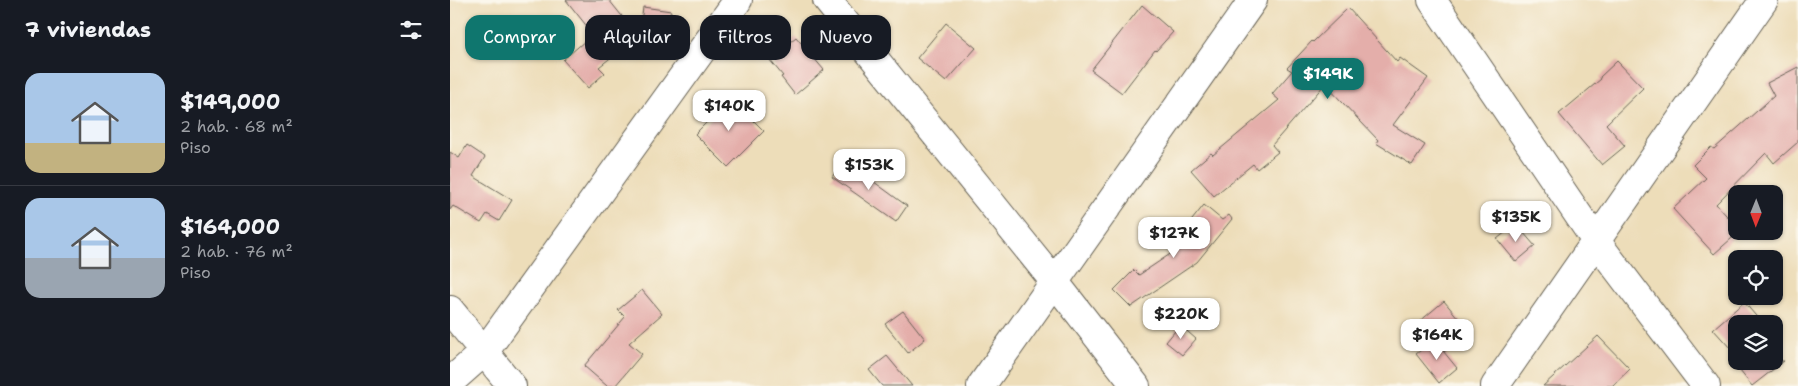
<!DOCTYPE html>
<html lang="es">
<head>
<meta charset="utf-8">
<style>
  :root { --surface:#171b24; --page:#242831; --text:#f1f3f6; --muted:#9ea1a6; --line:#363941; --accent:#0f766e }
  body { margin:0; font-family:"Shantell Sans",sans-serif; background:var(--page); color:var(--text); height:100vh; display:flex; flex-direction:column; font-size:19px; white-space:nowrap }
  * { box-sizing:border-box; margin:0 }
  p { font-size:16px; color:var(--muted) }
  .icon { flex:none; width:28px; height:28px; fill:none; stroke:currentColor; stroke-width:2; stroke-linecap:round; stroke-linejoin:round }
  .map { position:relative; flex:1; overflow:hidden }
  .details { display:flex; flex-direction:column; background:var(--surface); width:450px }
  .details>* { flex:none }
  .guide { position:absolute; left:15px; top:15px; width:475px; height:45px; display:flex; gap:10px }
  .needle { width:32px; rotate:181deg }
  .fabs { position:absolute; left:1278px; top:185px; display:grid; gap:10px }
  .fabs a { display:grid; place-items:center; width:55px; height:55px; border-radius:10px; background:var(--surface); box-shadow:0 1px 4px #0004; font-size:25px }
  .price { position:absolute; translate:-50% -42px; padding:0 11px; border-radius:10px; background:#fff; color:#222; font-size:16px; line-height:32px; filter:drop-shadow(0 1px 2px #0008) }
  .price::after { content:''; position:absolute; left:50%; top:30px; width:15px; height:11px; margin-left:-8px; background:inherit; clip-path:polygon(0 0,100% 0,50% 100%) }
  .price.active { background:var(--accent); color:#fff }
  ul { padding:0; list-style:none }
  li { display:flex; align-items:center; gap:15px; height:125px; padding:0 25px }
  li+li { border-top:1px solid var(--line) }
  li span { display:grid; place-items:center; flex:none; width:140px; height:100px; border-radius:15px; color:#555 }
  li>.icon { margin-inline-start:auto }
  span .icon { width:60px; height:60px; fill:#fffc; stroke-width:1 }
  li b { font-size:21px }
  h2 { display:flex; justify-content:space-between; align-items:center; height:60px; padding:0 25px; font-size:21px }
  .pill { padding:0 18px; border-radius:15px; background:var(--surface); box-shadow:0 1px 4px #0004; font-size:18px; line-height:45px }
  .pill.active { background:var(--accent); color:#fff }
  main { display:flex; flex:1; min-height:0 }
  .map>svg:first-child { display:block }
  .building { fill:#e4aeaa }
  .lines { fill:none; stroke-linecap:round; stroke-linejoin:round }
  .minor-casing { stroke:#656053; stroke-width:30 }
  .minor { stroke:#fff; stroke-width:28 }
</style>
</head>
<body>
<main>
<section class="details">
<h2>7 viviendas<svg class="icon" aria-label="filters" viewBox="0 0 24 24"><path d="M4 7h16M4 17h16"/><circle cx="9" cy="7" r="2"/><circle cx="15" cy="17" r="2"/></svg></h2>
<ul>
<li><span style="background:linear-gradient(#a9c7e8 70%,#c2b280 0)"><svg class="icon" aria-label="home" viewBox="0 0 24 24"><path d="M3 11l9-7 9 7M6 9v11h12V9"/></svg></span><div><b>$149,000</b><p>2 hab. · 68 m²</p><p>Piso</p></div></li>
<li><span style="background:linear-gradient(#a9c7e8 60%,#9aa5b1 0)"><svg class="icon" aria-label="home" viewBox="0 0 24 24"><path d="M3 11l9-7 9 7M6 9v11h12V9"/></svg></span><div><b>$164,000</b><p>2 hab. · 76 m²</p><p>Piso</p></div></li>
</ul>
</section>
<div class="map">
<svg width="1348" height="386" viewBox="0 0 1348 386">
  <rect width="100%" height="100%" fill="#fbf7ec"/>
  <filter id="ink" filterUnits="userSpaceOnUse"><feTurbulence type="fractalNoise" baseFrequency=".02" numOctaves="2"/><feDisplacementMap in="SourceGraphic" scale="10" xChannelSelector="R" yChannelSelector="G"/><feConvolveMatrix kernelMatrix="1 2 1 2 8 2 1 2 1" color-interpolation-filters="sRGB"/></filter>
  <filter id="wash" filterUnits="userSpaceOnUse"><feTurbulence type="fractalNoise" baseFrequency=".0096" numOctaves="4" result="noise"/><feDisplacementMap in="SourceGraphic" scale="20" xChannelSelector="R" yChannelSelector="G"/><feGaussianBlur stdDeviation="1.12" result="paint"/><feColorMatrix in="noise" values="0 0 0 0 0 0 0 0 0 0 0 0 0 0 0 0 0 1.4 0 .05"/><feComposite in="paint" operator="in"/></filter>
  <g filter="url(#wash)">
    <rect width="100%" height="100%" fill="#edddb9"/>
    <g id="blocks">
      <g class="building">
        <path d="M116,0H159L188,36L149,67L155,73L138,88L113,60L143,34Z"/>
        <path d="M692,5L723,32L706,51L705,50L672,93L641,70Z"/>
        <path d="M193,7L221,11L217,36L190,31Z"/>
        <path d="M898,8L947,62L950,58L978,78L943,125L975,145L962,165L926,143L928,140L875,84L822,145L828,152L807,169L803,164L764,196L741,170L761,153L763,155L829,100L822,94L842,71L837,68L862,41L863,42Z"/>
        <path d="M496,23L526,48L496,82L467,58Z"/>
        <path d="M346,37L374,70L345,95L331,77L333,76L319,59Z"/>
        <path d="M1167,61L1193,88L1156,124L1175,146L1152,165L1109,114L1151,79L1150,77Z"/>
        <path d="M1348,67V142L1324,163L1316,153L1266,204L1286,226V231H1290L1264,254L1223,209L1256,178L1243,165L1261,147L1264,149L1324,96L1317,83Z"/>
        <path d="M281,98L314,131L278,167L245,134Z"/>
        <path d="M17,145L35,157L23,176L62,200L49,221L37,214L31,223L3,206L0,210V152L9,158Z"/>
        <path d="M394,160L457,206L446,222L382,177Z"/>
        <path d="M754,205L772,220L779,215L782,219L747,262L681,307L664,290L684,270L689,275L750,234L738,225Z"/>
        <path d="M1066,224L1085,246L1066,262L1047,239Z"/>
        <path d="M192,290L212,314L179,343L192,354L165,386H157L134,366L175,317L168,310Z"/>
        <path d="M994,301L1019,331L994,352L969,322Z"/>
        <path d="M1294,302L1311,322L1309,324H1286V344L1281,349L1263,329Z"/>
        <path d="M453,311L475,339L458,353L435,324Z"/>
        <path d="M730,325L746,339L732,355L716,342Z"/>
        <path d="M1148,336L1180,369L1162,386H1093Z"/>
        <path d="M984,340L1007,368L989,383L966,354Z"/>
        <path d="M437,356L462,386H432L419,370Z"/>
        <path d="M1282,361H1334L1302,386Z"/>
      </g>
    </g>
  </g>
  <g filter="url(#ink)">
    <use href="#blocks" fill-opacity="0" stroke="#656053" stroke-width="1"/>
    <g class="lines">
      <g class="minor-casing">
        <g id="minor">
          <path d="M377,0L604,281L686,386"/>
          <path d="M982,0L1146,241L1256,386"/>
          <path d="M0,310L62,386"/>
          <path d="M0,382L35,351L288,0"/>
          <path d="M531,386L803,0"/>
          <path d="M1045,386L1314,0"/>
        </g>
      </g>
      <use href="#minor" class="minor"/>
    </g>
  </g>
</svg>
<div class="fabs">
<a><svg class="needle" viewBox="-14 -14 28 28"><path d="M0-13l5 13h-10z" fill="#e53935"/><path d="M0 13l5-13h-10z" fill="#9ea1a6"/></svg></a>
<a><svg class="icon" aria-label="locate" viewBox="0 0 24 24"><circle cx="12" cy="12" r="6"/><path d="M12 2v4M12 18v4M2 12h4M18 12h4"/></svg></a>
<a><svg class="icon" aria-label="layers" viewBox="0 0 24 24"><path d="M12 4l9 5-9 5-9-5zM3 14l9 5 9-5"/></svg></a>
</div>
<b class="price active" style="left:878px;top:100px">$149K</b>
<b class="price" style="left:279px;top:132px">$140K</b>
<b class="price" style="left:419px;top:191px">$153K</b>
<b class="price" style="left:1066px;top:243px">$135K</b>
<b class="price" style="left:724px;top:259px">$127K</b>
<b class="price" style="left:731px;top:340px">$220K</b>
<b class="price" style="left:987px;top:361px">$164K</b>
<div class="guide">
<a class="pill active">Comprar</a>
<a class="pill">Alquilar</a>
<a class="pill">Filtros</a>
<a class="pill">Nuevo</a>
</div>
</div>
</main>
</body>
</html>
